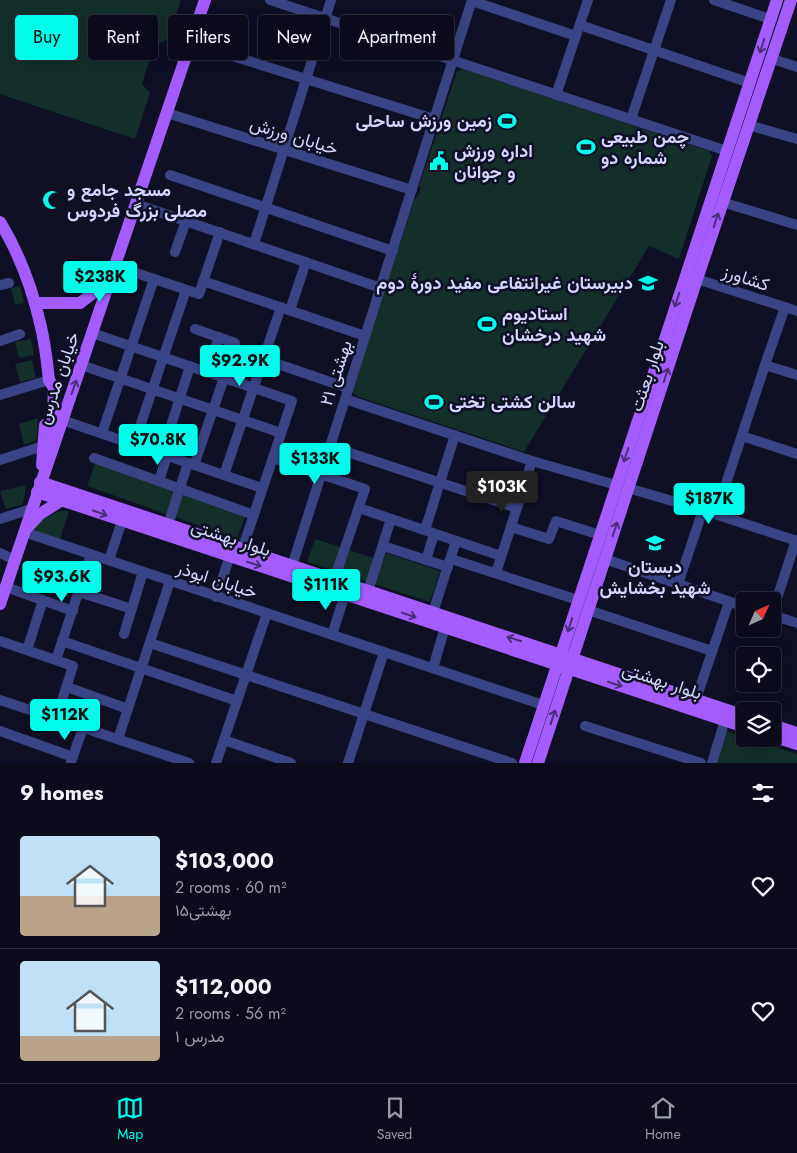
<!DOCTYPE html>
<html lang="en">
<head>
<meta charset="utf-8">
<style>
  :root { --surface:#0b0b1c; --page:#141425; --text:#f1f3f6; --muted:#9a9ba3; --line:#2b2b3b; --accent:#02fcea }
  body { margin:0; font-family:Jost,Vazirmatn,sans-serif; background:var(--page); color:var(--text); height:100vh; display:flex; flex-direction:column; font-size:19px; white-space:nowrap }
  * { box-sizing:border-box; margin:0 }
  p { font-size:16px; color:var(--muted) }
  .icon { flex:none; width:28px; height:28px; fill:none; stroke:currentColor; stroke-width:2; stroke-linecap:round; stroke-linejoin:round }
  .map { position:relative; height:763px; overflow:hidden }
  .drawer { display:flex; flex-direction:column; background:var(--surface); flex:1 }
  .drawer>* { flex:none }
  .hud { position:absolute; left:15px; top:15px; width:500px; height:45px; display:flex; gap:10px }
  .needle { width:32px; rotate:45deg }
  .tools { position:absolute; left:736px; top:592px; display:grid; gap:10px }
  .tools a { display:grid; place-items:center; width:45px; height:45px; border-radius:5px; background:var(--surface); box-shadow:0 5px 20px #0002,0 0 0 1px var(--line); font-size:25px }
  .price { position:absolute; translate:-50% -42px; padding:0 11px; border-radius:5px; background:var(--accent); color:#111; font-size:16px; line-height:32px; filter:drop-shadow(0 1px 2px #0008) }
  .price::after { content:''; position:absolute; left:50%; top:30px; width:15px; height:11px; margin-left:-8px; background:inherit; clip-path:polygon(0 0,100% 0,50% 100%) }
  .price.on { background:#222; color:#fff }
  ul { padding:0; list-style:none }
  li { display:flex; align-items:center; gap:15px; height:125px; padding:0 20px }
  li+li { border-top:1px solid var(--line) }
  li span { display:grid; place-items:center; flex:none; width:140px; height:100px; border-radius:5px; color:#555 }
  li>.icon { margin-inline-start:auto }
  span .icon { width:60px; height:60px; fill:#fffc; stroke-width:1 }
  li b { font-size:21px }
  h2 { display:flex; justify-content:space-between; align-items:center; height:60px; padding:0 20px; font-size:21px }
  .pill { padding:0 18px; border-radius:5px; background:var(--surface); box-shadow:0 5px 20px #0002,0 0 0 1px var(--line); font-size:18px; line-height:45px }
  .pill.on { background:var(--accent); color:#111 }
  .menu { display:flex; justify-content:space-around; align-items:center; height:70px; border-top:1px solid var(--line); background:var(--surface); font-size:14px; color:var(--muted) }
  .menu a { display:grid; justify-items:center; gap:2px }
  .menu .on { color:var(--accent) }
  .map>svg:first-child { display:block }
  .green { fill:#122f29 }
  .water { fill:#0c2c47 }
  .lines { fill:none; stroke-linecap:round; stroke-linejoin:round }
  .minor { stroke:#3a4484; stroke-width:10 }
  .major { stroke:#a55cfd; stroke-width:12 }
  .oneway { stroke:#4b2e7b }
  .labels { text-anchor:middle; dominant-baseline:central; stroke-width:5; stroke-linejoin:round; paint-order:stroke }
  .poi-label { font-size:18px; font-weight:bold; fill:#d4d6ff; stroke:#0f0f25; text-anchor:start }
  .street-label { font-size:18px; fill:#d4d6ff; stroke:#0f0f25 }
</style>
</head>
<body>
<div class="map">
<svg width="797" height="763" viewBox="0 0 797 763">
  <rect width="100%" height="100%" fill="#0f0f25"/>
  <g class="green">
    <path d="M0,0H181L167,40L154,46L142,84L150,93L135,139L0,94Z"/>
    <path d="M463,69L709,151L712,156L679,259L649,246L524,452L356,396L351,390L415,198L418,196L421,188L419,186L457,71Z"/>
    <path d="M20,286L24,303L15,305L11,288Z"/>
    <path d="M31,339L34,355L19,358L15,342Z"/>
    <path d="M32,360L36,378L20,382L15,364Z"/>
    <path d="M38,418L37,440L24,445L19,424Z"/>
    <path d="M96,461L246,514L237,539L87,486Z"/>
    <path d="M26,485L23,504L6,509L0,491Z"/>
    <path d="M61,511H69L60,539L33,531C40,520 48,515 61,511Z"/>
    <path d="M315,539L383,561L386,553L440,571L430,602L307,562Z"/>
    <path d="M726,731L745,737V739H750L797,754V763H717Z"/>
  </g>
  <path class="water" d="M51,19L44,40H33V21Z"/>
  <g class="lines">
    <g class="minor">
      <path d="M270,0L727,151"/>
      <path d="M714,0L770,19"/>
      <path d="M472,1L576,36"/>
      <path d="M580,25L750,83"/>
      <path d="M191,43L434,119"/>
      <path d="M770,58L797,67"/>
      <path d="M556,95L588,0"/>
      <path d="M167,113L412,190"/>
      <path d="M631,119L671,0"/>
      <path d="M748,125L797,139"/>
      <path d="M170,175L393,251"/>
      <path d="M722,202L797,225"/>
      <path d="M136,204L381,288"/>
      <path d="M254,244L331,0"/>
      <path d="M175,252L186,221"/>
      <path d="M115,266L199,294L220,232"/>
      <path d="M697,279L797,311"/>
      <path d="M203,281L365,336"/>
      <path d="M0,285L9,283"/>
      <path d="M290,310L306,262"/>
      <path d="M195,329L235,343"/>
      <path d="M92,333L292,401L242,550"/>
      <path d="M0,341L20,334"/>
      <path d="M263,359L348,388"/>
      <path d="M81,365L281,433"/>
      <path d="M765,365L797,375"/>
      <path d="M207,372L219,337"/>
      <path d="M0,395L49,380"/>
      <path d="M345,399L532,461L616,485"/>
      <path d="M62,420L262,488"/>
      <path d="M102,433L154,279"/>
      <path d="M742,436L797,454"/>
      <path d="M134,444L186,290"/>
      <path d="M329,446L517,508"/>
      <path d="M162,454L190,366"/>
      <path d="M94,458L254,515"/>
      <path d="M273,458L365,489L334,580"/>
      <path d="M0,460L43,446"/>
      <path d="M194,465L224,378"/>
      <path d="M224,475L281,307"/>
      <path d="M159,481L167,456"/>
      <path d="M628,488L703,510L797,541"/>
      <path d="M359,508L501,556"/>
      <path d="M716,514L765,365L785,307"/>
      <path d="M0,519L31,509"/>
      <path d="M168,525L188,463"/>
      <path d="M511,527L549,539L556,521L600,535"/>
      <path d="M425,530L455,435"/>
      <path d="M24,532L543,705"/>
      <path d="M383,546L448,567"/>
      <path d="M0,553L15,560"/>
      <path d="M451,559L578,600"/>
      <path d="M605,559L745,607"/>
      <path d="M109,560L122,521"/>
      <path d="M426,560L434,534"/>
      <path d="M292,566L472,0"/>
      <path d="M496,573L532,461"/>
      <path d="M678,584L703,510"/>
      <path d="M6,587L73,611"/>
      <path d="M368,591L391,519"/>
      <path d="M79,592L132,609"/>
      <path d="M216,597L230,556"/>
      <path d="M588,610L712,651"/>
      <path d="M433,612L456,541"/>
      <path d="M772,614L796,540"/>
      <path d="M772,615L797,623"/>
      <path d="M124,634L143,572"/>
      <path d="M332,635L345,594"/>
      <path d="M0,641L73,666L56,719"/>
      <path d="M62,641L237,701"/>
      <path d="M150,643L512,763"/>
      <path d="M27,650L43,600"/>
      <path d="M56,660L91,554"/>
      <path d="M433,668L445,627"/>
      <path d="M67,687L128,709"/>
      <path d="M696,699L729,602"/>
      <path d="M0,700L189,763"/>
      <path d="M585,726L701,763"/>
      <path d="M0,731L73,757"/>
      <path d="M118,739L170,581"/>
      <path d="M224,740L291,763"/>
      <path d="M71,762L83,728"/>
      <path d="M216,763L267,613"/>
      <path d="M348,763L384,652"/>
      <path d="M712,763L725,720"/>
    </g>
    <g class="major">
      <path d="M0,222C19,253 32,288 40,323C45,342 47,361 49,380L54,388L53,414L51,437"/>
      <path d="M35,303H80"/>
      <path d="M80,303L97,290L109,276"/>
      <path d="M42,465L45,425"/>
      <path d="M40,482L745,716"/>
      <path d="M37,492L745,727"/>
      <path d="M27,528L40,514L62,500"/>
      <path d="M0,604C67,402 138,202 205,0"/>
      <path d="M772,725L797,733"/>
      <path d="M772,736L797,744"/>
      <path d="M525,763L777,0"/>
      <path d="M538,763L697,279L791,0"/>
    </g>
  </g>
  <defs><path id="oneway-shaft" d="M-6 0H5M1.5-3L5.5 0L1.5 3" fill="none" stroke-width="1.6" stroke-linecap="round" stroke-linejoin="round" transform="scale(1.25)"/></defs>
  <g class="oneway">
    <use href="#oneway-shaft" transform="translate(762 46) rotate(108)"/>
    <use href="#oneway-shaft" transform="translate(716 220) rotate(-72)"/>
    <use href="#oneway-shaft" transform="translate(677 300) rotate(108)"/>
    <use href="#oneway-shaft" transform="translate(666 375) rotate(-72)"/>
    <use href="#oneway-shaft" transform="translate(74 387) rotate(-71)"/>
    <use href="#oneway-shaft" transform="translate(626 455) rotate(108)"/>
    <use href="#oneway-shaft" transform="translate(100 513) rotate(19)"/>
    <use href="#oneway-shaft" transform="translate(615 529) rotate(-72)"/>
    <use href="#oneway-shaft" transform="translate(254 564) rotate(18)"/>
    <use href="#oneway-shaft" transform="translate(409 615) rotate(18)"/>
    <use href="#oneway-shaft" transform="translate(570 625) rotate(108)"/>
    <use href="#oneway-shaft" transform="translate(514 639) rotate(-162)"/>
    <use href="#oneway-shaft" transform="translate(615 684) rotate(18)"/>
    <use href="#oneway-shaft" transform="translate(553 717) rotate(-72)"/>
  </g>
  <defs>
    <g id="stadium-bare" transform="scale(1.5)"><path d="M0-5a6.5 5 0 1 0 0 10a6.5 5 0 1 0 0-10ZM-3.5-1.8h7v3.6h-7Z" fill="#02fcea" stroke="#0f0f25" stroke-width="2.5" paint-order="stroke"/></g>
    <g id="civic-bare" transform="scale(1.5)"><path d="M-.6-6.5H3V-4.5H.6V-3L4-1V1h2V6H-6V1h2V-1L-.6-3ZM-1.2 2.5V6h2.4V2.5Z" fill="#02fcea" stroke="#0f0f25" stroke-width="2.5" paint-order="stroke"/></g>
    <g id="mosque-bare" transform="scale(1.5)"><path d="M3.5-4.9A6 6 0 1 0 3.5 4.9A5 5 0 1 1 3.5-4.9Z" fill="#02fcea" stroke="#0f0f25" stroke-width="2.5" paint-order="stroke"/></g>
    <g id="school-bare" transform="scale(1.5)"><path d="M0-5L7-2L0 1L-7-2ZM-4 1L0 2.5L4 1V4Q0 6-4 4Z" fill="#02fcea" stroke="#0f0f25" stroke-width="2.5" paint-order="stroke"/></g>
  </defs>
  <g fill-rule="evenodd">
    <use href="#stadium-bare" x="507" y="121"/>
    <use href="#stadium-bare" x="586" y="147"/>
    <use href="#civic-bare" x="439" y="161"/>
    <use href="#mosque-bare" x="52" y="200"/>
    <use href="#school-bare" x="648" y="283"/>
    <use href="#stadium-bare" x="487" y="324"/>
    <use href="#stadium-bare" x="434" y="402"/>
    <use href="#school-bare" x="655" y="543"/>
  </g>
  <g class="labels">
    <g class="poi-label">
      <text x="492" y="121" text-anchor="end">زمین ورزش ساحلی</text>
      <text x="601" y="137">چمن طبیعی<tspan x="601" dy="21">شماره دو</tspan></text>
      <text x="454" y="151">اداره ورزش<tspan x="454" dy="21">و جوانان</tspan></text>
      <text x="67" y="190">مسجد جامع و<tspan x="67" dy="21">مصلی بزرگ فردوس</tspan></text>
      <text x="633" y="283" text-anchor="end">دبیرستان غیرانتفاعی مفید دورهٔ دوم</text>
      <text x="502" y="314">استادیوم<tspan x="502" dy="21">شهید درخشان</tspan></text>
      <text x="449" y="402">سالن کشتی تختی</text>
      <text x="655" y="567" text-anchor="middle">دبستان<tspan x="655" dy="21">شهید بخشایش</tspan></text>
    </g>
    <g class="street-label">
      <text transform="translate(294 136) rotate(17)">خیابان ورزش</text>
      <text transform="translate(746 278) rotate(18)">کشاورز</text>
      <text transform="translate(336 373) rotate(-72)">بهشتی ۲۱</text>
      <text transform="translate(647 376) rotate(-72)">بلوار بعثت</text>
      <text transform="translate(58 378) rotate(-71)">خیابان مدرس</text>
      <text transform="translate(231 538) rotate(18)">بلوار بهشتی</text>
      <text transform="translate(217 580) rotate(18)">خیابان ابوذر</text>
      <text transform="translate(662 681) rotate(18)">بلوار بهشتی</text>
    </g>
  </g>
</svg>
<div class="tools">
<a><svg class="needle" viewBox="-14 -14 28 28"><path d="M0-13l5 13h-10z" fill="#e53935"/><path d="M0 13l5-13h-10z" fill="#9a9ba3"/></svg></a>
<a><svg class="icon" aria-label="locate" viewBox="0 0 24 24"><circle cx="12" cy="12" r="6"/><path d="M12 2v4M12 18v4M2 12h4M18 12h4"/></svg></a>
<a><svg class="icon" aria-label="layers" viewBox="0 0 24 24"><path d="M12 4l9 5-9 5-9-5zM3 14l9 5 9-5"/></svg></a>
</div>
<b class="price" style="left:100px;top:303px">$238K</b>
<b class="price" style="left:240px;top:387px">$92.9K</b>
<b class="price" style="left:158px;top:466px">$70.8K</b>
<b class="price" style="left:315px;top:485px">$133K</b>
<b class="price on" style="left:502px;top:513px">$103K</b>
<b class="price" style="left:709px;top:525px">$187K</b>
<b class="price" style="left:62px;top:603px">$93.6K</b>
<b class="price" style="left:326px;top:611px">$111K</b>
<b class="price" style="left:65px;top:741px">$112K</b>
<div class="hud">
<a class="pill on">Buy</a>
<a class="pill">Rent</a>
<a class="pill">Filters</a>
<a class="pill">New</a>
<a class="pill">Apartment</a>
</div>
</div>
<section class="drawer">
<h2>9 homes<svg class="icon" aria-label="filters" viewBox="0 0 24 24"><path d="M4 7h16M4 17h16"/><circle cx="9" cy="7" r="2"/><circle cx="15" cy="17" r="2"/></svg></h2>
<ul>
<li><span style="background:linear-gradient(#bfe0f5 60%,#b9a48a 0)"><svg class="icon" aria-label="home" viewBox="0 0 24 24"><path d="M3 11l9-7 9 7M6 9v11h12V9"/></svg></span><div><b>$103,000</b><p>2 rooms · 60 m²</p><p>بهشتی۱۵</p></div><svg class="icon" aria-label="heart" viewBox="0 0 24 24"><path d="M12 20l-8-8c-3-5 5-10 8-4 3-6 11-1 8 4z"/></svg></li>
<li><span style="background:linear-gradient(#bfe0f5 75%,#b9a48a 0)"><svg class="icon" aria-label="home" viewBox="0 0 24 24"><path d="M3 11l9-7 9 7M6 9v11h12V9"/></svg></span><div><b>$112,000</b><p>2 rooms · 56 m²</p><p>مدرس ۱</p></div><svg class="icon" aria-label="heart" viewBox="0 0 24 24"><path d="M12 20l-8-8c-3-5 5-10 8-4 3-6 11-1 8 4z"/></svg></li>
</ul>
</section>
<nav class="menu">
<a class="on"><svg class="icon" aria-label="map" viewBox="0 0 24 24"><path d="M3 6l6-2 6 2 6-2v14l-6 2-6-2-6 2zM9 4v14M15 6v14"/></svg>Map</a>
<a><svg class="icon" aria-label="saved" viewBox="0 0 24 24"><path d="M7 4h10v16l-5-4-5 4z"/></svg>Saved</a>
<a><svg class="icon" aria-label="home" viewBox="0 0 24 24"><path d="M3 11l9-7 9 7M6 9v11h12V9"/></svg>Home</a>
</nav>
</body>
</html>
